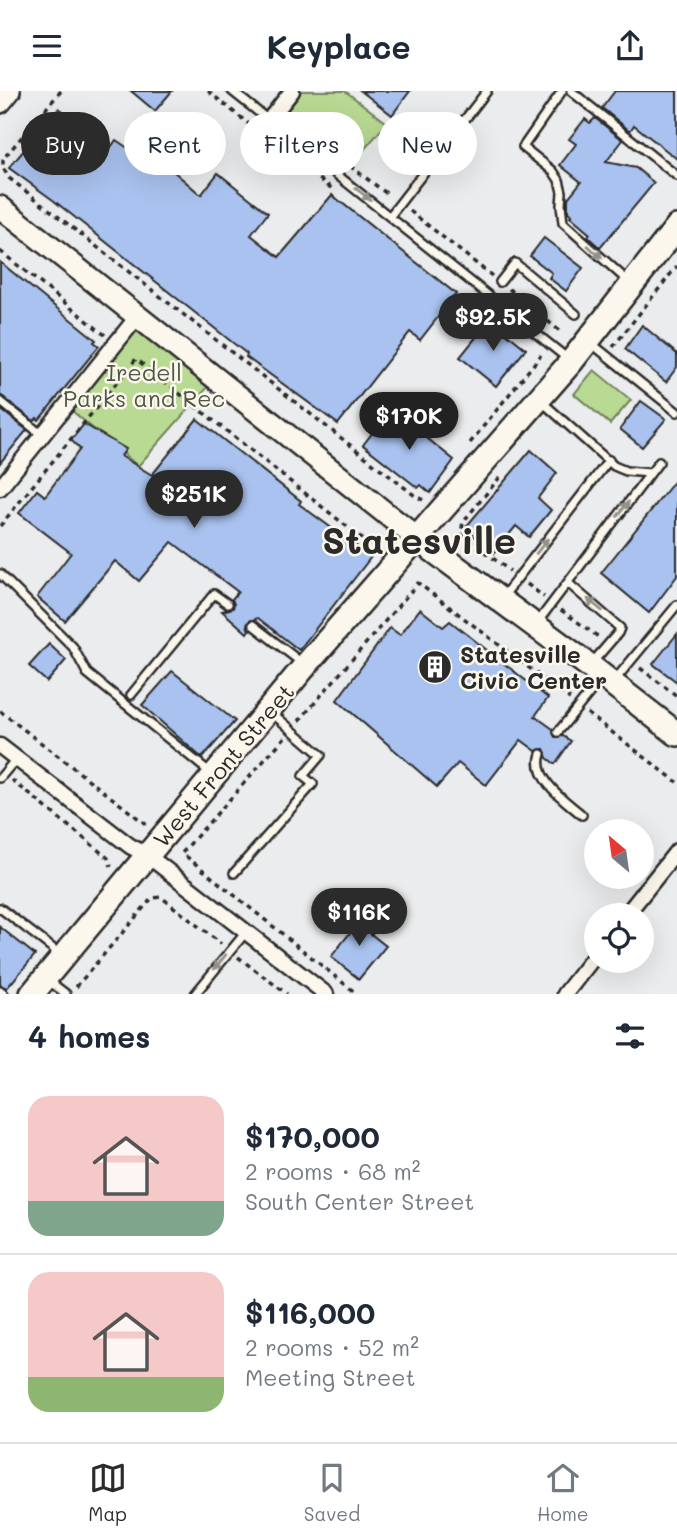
<!DOCTYPE html>
<html lang="en">
<head>
<meta charset="utf-8">
<style>
  :root { --surface:#fff; --page:#f2f2f3; --text:#1f2937; --muted:#747a83; --line:#e0e1e3; --accent:#2b2b2b }
  body { margin:0; font-family:Mali,sans-serif; background:var(--page); color:var(--text); height:100vh; display:flex; flex-direction:column; font-size:26px; white-space:nowrap }
  * { box-sizing:border-box; margin:0 }
  p { font-size:23px; color:var(--muted) }
  .icon { flex:none; width:38px; height:38px; fill:none; stroke:currentColor; stroke-width:2; stroke-linecap:round; stroke-linejoin:round }
  .map { position:relative; height:903px; overflow:hidden }
  .sheet { display:flex; flex-direction:column; background:var(--surface); flex:1 }
  .sheet>* { flex:none }
  .guide { position:absolute; left:21px; top:21px; width:635px; height:63px; display:flex; gap:14px }
  .needle { width:46px; rotate:331deg }
  .tools { position:absolute; left:584px; top:728px; display:grid; gap:14px }
  .tools a { display:grid; place-items:center; width:70px; height:70px; border-radius:50%; background:var(--surface); box-shadow:0 7px 28px #0002; font-size:35px }
  .price { position:absolute; translate:-50% -60px; padding:0 16px; border-radius:24px; background:var(--accent); color:#fff; font-size:23px; line-height:46px; filter:drop-shadow(0 2px 4px #0008) }
  .price::after { content:''; position:absolute; left:50%; top:42px; width:21px; height:16px; margin-left:-10px; background:inherit; clip-path:polygon(0 0,100% 0,50% 100%) }
  .price.selected { background:#222; color:#fff }
  ul { padding:0; list-style:none }
  li { display:flex; align-items:center; gap:21px; height:175px; padding:0 28px }
  li+li { border-top:2px solid var(--line) }
  li span { display:grid; place-items:center; flex:none; width:196px; height:140px; border-radius:21px; color:#555 }
  li>.icon { margin-inline-start:auto }
  span .icon { width:84px; height:84px; fill:#fffc; stroke-width:1 }
  li b { font-size:30px }
  h2 { display:flex; justify-content:space-between; align-items:center; height:84px; padding:0 28px; font-size:30px }
  .chip { padding:0 24px; border-radius:32px; background:var(--surface); box-shadow:0 7px 28px #0002; font-size:24px; line-height:63px }
  .chip.selected { background:var(--accent); color:#fff }
  header { display:flex; justify-content:space-between; align-items:center; height:91px; padding:0 28px; background:var(--surface); font-size:32px; font-weight:700 }
  .dock { display:flex; justify-content:space-around; align-items:center; height:98px; border-top:2px solid var(--line); background:var(--surface); font-size:19px; color:var(--muted) }
  .dock a { display:grid; justify-items:center; gap:4px }
  .dock .selected { color:var(--accent) }
  .map>svg:first-child { display:block }
  .green { fill:#b9da93; stroke:#72825f; stroke-width:2 }
  .building { fill:#a9c2ef; stroke:#2b2b2b; stroke-width:2 }
  .lines { fill:none; stroke-linecap:round; stroke-linejoin:round }
  .lane-casing { stroke:#2b2b2b; stroke-width:12 }
  .street-casing { stroke:#2b2b2b; stroke-width:19 }
  .secondary-casing { stroke:#2b2b2b; stroke-width:26 }
  .primary-casing { stroke:#2b2b2b; stroke-width:28 }
  .path { stroke:#2b2b2b; stroke-width:3.5; stroke-dasharray:5 5; stroke-linecap:butt }
  .lane { stroke:#fbf7ec; stroke-width:7 }
  .street { stroke:#fbf7ec; stroke-width:14 }
  .secondary { stroke:#fbf7ec; stroke-width:21 }
  .primary { stroke:#fbf7ec; stroke-width:23 }
  .oneway { fill:#93918c }
  .labels { text-anchor:middle; dominant-baseline:central; stroke-width:5; stroke-linejoin:round; paint-order:stroke }
  .park-label { font-size:23px; fill:#4e5745; stroke:#fbf7ec }
  .poi-label { font-size:23px; font-weight:bold; fill:#2b2b2b; stroke:#fbf7ec; text-anchor:start }
  .street-label { font-size:23px; fill:#2b2b2b; stroke:#fbf7ec }
  .town-label { font-size:37px; font-weight:bold; fill:#2b2b2b; stroke:#fbf7ec }
</style>
</head>
<body>
<header><svg class="icon" aria-label="menu" viewBox="0 0 24 24"><path d="M4 6h16M4 12h16M4 18h16"/></svg>Keyplace<svg class="icon" aria-label="share" viewBox="0 0 24 24"><path d="M12 15V3M7 8l5-5 5 5M5 13v7h14v-7"/></svg></header>
<div class="map">
<svg width="677" height="903" viewBox="0 0 677 903">
  <rect width="100%" height="100%" fill="#ebeced"/>
  <filter id="ink" filterUnits="userSpaceOnUse"><feTurbulence type="fractalNoise" baseFrequency=".0143" numOctaves="2"/><feDisplacementMap in="SourceGraphic" scale="14" xChannelSelector="R" yChannelSelector="G"/><feConvolveMatrix kernelMatrix="1 2 1 2 8 2 1 2 1" color-interpolation-filters="sRGB"/></filter>
  <g filter="url(#ink)">
    <g class="green">
      <path d="M292,0H345L387,32L350,75L277,19Z"/>
      <path d="M137,226L216,287L138,375L65,314Z"/>
      <path d="M594,279L631,309L610,333L574,303Z"/>
    </g>
    <g class="building">
      <path d="M131,0H172L155,20Z"/>
      <path d="M361,0H410L392,24Z"/>
      <path d="M615,0H677V68L634,34L630,40L602,17Z"/>
      <path d="M59,17L111,56L116,49L128,57L142,53L201,104L218,82L268,122L251,144L279,166L332,104L456,203L420,249L410,241L338,333L246,266L247,263L53,109L9,77Z"/>
      <path d="M595,27L623,49L606,71L636,77L654,92L600,157L588,146L590,143L570,126L572,124L568,121V107L581,91L560,74L576,53L569,48L585,28L590,32Z"/>
      <path d="M544,147L583,177L566,200L549,187L552,182L530,165Z"/>
      <path d="M0,171L96,249L94,251L99,255L39,329L37,327L34,330L0,304Z"/>
      <path d="M490,229L526,258L496,295L460,266Z"/>
      <path d="M642,234L677,263V276L666,291L625,258Z"/>
      <path d="M641,310L666,328L642,356L620,338Z"/>
      <path d="M0,318L27,339L0,372Z"/>
      <path d="M391,318L454,369L430,402L421,394L418,397L363,354Z"/>
      <path d="M197,328L301,410L299,413L371,466L299,559L258,527L249,530L247,534L249,539L247,542L222,520L233,517L234,513L232,508L238,501L172,451L139,490L115,470L65,530L37,506L71,462L19,422L37,399L45,405L80,358L71,349L84,333L126,358L121,365L152,384Z"/>
      <path d="M531,359L557,382L538,407L551,419L529,446L516,435L494,462L465,437Z"/>
      <path d="M677,387V485L649,522L601,482Z"/>
      <path d="M420,518L443,536L450,530L548,607L535,625L553,638L555,646L563,645L571,650L555,673L547,667L544,658L536,660L521,649L486,694L458,672L437,696L337,609L390,537L400,544Z"/>
      <path d="M677,543V591L653,573Z"/>
      <path d="M49,553L66,569L47,591L29,575Z"/>
      <path d="M172,580L235,630L202,667L142,614Z"/>
      <path d="M364,824L378,835L371,843L386,855L359,888L331,866Z"/>
      <path d="M0,836L35,864L7,897L0,894Z"/>
    </g>
    <g class="lines">
      <g class="lane-casing">
        <g id="lane">
          <path d="M232,0L568,268"/>
          <path d="M562,0L523,56L553,80L559,89L562,101L561,114L563,132L630,192"/>
          <path d="M571,0L677,85"/>
          <path d="M390,125L487,0"/>
          <path d="M500,191L515,172L576,223"/>
          <path d="M591,252L677,321"/>
          <path d="M540,309L614,375L626,380L650,382"/>
          <path d="M0,310L42,344"/>
          <path d="M0,483L73,556L87,582L212,683"/>
          <path d="M568,492L620,537L618,542L592,572"/>
          <path d="M502,507L609,369"/>
          <path d="M537,532L659,371"/>
          <path d="M253,534L302,572"/>
          <path d="M615,589L677,514"/>
          <path d="M131,604L214,503L228,513"/>
          <path d="M558,641L600,589"/>
          <path d="M541,663C532,688 566,710 582,724"/>
          <path d="M0,687L16,668"/>
          <path d="M234,782L313,693L303,685L321,664L272,622"/>
          <path d="M0,817L60,863"/>
          <path d="M49,890L66,903"/>
          <path d="M0,900L4,903"/>
          <path d="M195,903L246,841"/>
        </g>
      </g>
      <g class="street-casing">
        <g id="street">
          <path d="M269,29L292,0"/>
          <path d="M0,397L137,226"/>
          <path d="M0,655L130,755L147,764L326,903"/>
          <path d="M626,824L677,760"/>
          <path d="M565,903L597,862"/>
        </g>
      </g>
      <g class="secondary-casing">
        <g id="secondary">
          <path d="M0,11L9,0"/>
          <path d="M0,116L418,448"/>
        </g>
      </g>
      <g class="primary-casing">
        <g id="primary">
          <path d="M418,448L595,579L677,643"/>
          <path d="M32,903L305,575L571,271L677,136"/>
        </g>
      </g>
      <g class="path">
        <path d="M61,0L3,68V77L9,87L414,404L423,409"/>
        <path d="M208,0L255,38"/>
        <path d="M264,45L335,100"/>
        <path d="M326,57L390,105"/>
        <path d="M410,120L492,185"/>
        <path d="M0,160L105,244"/>
        <path d="M509,198L561,241"/>
        <path d="M613,256L677,175"/>
        <path d="M470,352L541,264"/>
        <path d="M500,386L463,431L461,443L510,480"/>
        <path d="M0,435L136,268L369,453L376,463"/>
        <path d="M527,493L544,506"/>
        <path d="M561,519L600,547"/>
        <path d="M640,577L677,605"/>
        <path d="M0,620L147,734"/>
        <path d="M587,622L677,691"/>
        <path d="M299,630L418,492L570,608"/>
        <path d="M285,646L182,762L357,903"/>
        <path d="M12,689L108,767L111,775"/>
        <path d="M238,866L287,903"/>
        <path d="M76,896L152,807L161,806L221,853"/>
      </g>
      <use href="#lane" class="lane"/>
      <use href="#street" class="street"/>
      <use href="#secondary" class="secondary"/>
      <use href="#primary" class="primary"/>
    </g>
    <defs><path id="oneway-solid" d="M-6-.8H1V-3.2L6.5 0L1 3.2V.8H-6Z" transform="scale(1.75)"/></defs>
    <g class="oneway">
      <use href="#oneway-solid" transform="translate(363 103) rotate(38)"/>
      <use href="#oneway-solid" transform="translate(595 161) rotate(42)"/>
      <use href="#oneway-solid" transform="translate(623 418) rotate(-53)"/>
      <use href="#oneway-solid" transform="translate(542 455) rotate(-52)"/>
      <use href="#oneway-solid" transform="translate(595 514) rotate(-141)"/>
      <use href="#oneway-solid" transform="translate(220 871) rotate(129)"/>
    </g>
  </g>
  <defs>
    <g id="building-disc" transform="scale(1.75)"><circle r="9.5" fill="#2b2b2b" stroke="#fbf7ec"/><path d="M-4-6H4V6H1V3H-1V6H-4ZM-2.5-4.3h1.7v1.8h-1.7ZM.8-4.3h1.7v1.8H.8ZM-2.5-1h1.7V.8h-1.7ZM.8-1h1.7V.8H.8Z" fill="#fff"/></g>
  </defs>
  <g fill-rule="evenodd">
    <use href="#building-disc" x="435" y="576"/>
  </g>
  <g class="labels">
    <g class="park-label">
      <text x="144" y="281">Iredell<tspan x="144" dy="26">Parks and Rec</tspan></text>
    </g>
    <g class="poi-label">
      <text x="460" y="563">Statesville<tspan x="460" dy="26">Civic Center</tspan></text>
    </g>
    <g class="street-label">
      <text transform="translate(223 674) rotate(-50)">West Front Street</text>
    </g>
    <g class="town-label">
      <text x="419" y="448">Statesville</text>
    </g>
  </g>
</svg>
<div class="tools">
<a><svg class="needle" viewBox="-14 -14 28 28"><path d="M0-13l5 13h-10z" fill="#e53935"/><path d="M0 13l5-13h-10z" fill="#747a83"/></svg></a>
<a><svg class="icon" aria-label="locate" viewBox="0 0 24 24"><circle cx="12" cy="12" r="6"/><path d="M12 2v4M12 18v4M2 12h4M18 12h4"/></svg></a>
</div>
<b class="price" style="left:493px;top:262px">$92.5K</b>
<b class="price selected" style="left:409px;top:361px">$170K</b>
<b class="price" style="left:194px;top:439px">$251K</b>
<b class="price" style="left:359px;top:857px">$116K</b>
<div class="guide">
<a class="chip selected">Buy</a>
<a class="chip">Rent</a>
<a class="chip">Filters</a>
<a class="chip">New</a>
</div>
</div>
<section class="sheet">
<h2>4 homes<svg class="icon" aria-label="filters" viewBox="0 0 24 24"><path d="M4 7h16M4 17h16"/><circle cx="9" cy="7" r="2"/><circle cx="15" cy="17" r="2"/></svg></h2>
<ul>
<li><span style="background:linear-gradient(#f6c9c9 75%,#7fa58c 0)"><svg class="icon" aria-label="home" viewBox="0 0 24 24"><path d="M3 11l9-7 9 7M6 9v11h12V9"/></svg></span><div><b>$170,000</b><p>2 rooms · 68 m²</p><p>South Center Street</p></div></li>
<li><span style="background:linear-gradient(#f6c9c9 75%,#8fb573 0)"><svg class="icon" aria-label="home" viewBox="0 0 24 24"><path d="M3 11l9-7 9 7M6 9v11h12V9"/></svg></span><div><b>$116,000</b><p>2 rooms · 52 m²</p><p>Meeting Street</p></div></li>
</ul>
</section>
<nav class="dock">
<a class="selected"><svg class="icon" aria-label="map" viewBox="0 0 24 24"><path d="M3 6l6-2 6 2 6-2v14l-6 2-6-2-6 2zM9 4v14M15 6v14"/></svg>Map</a>
<a><svg class="icon" aria-label="saved" viewBox="0 0 24 24"><path d="M7 4h10v16l-5-4-5 4z"/></svg>Saved</a>
<a><svg class="icon" aria-label="home" viewBox="0 0 24 24"><path d="M3 11l9-7 9 7M6 9v11h12V9"/></svg>Home</a>
</nav>
</body>
</html>
